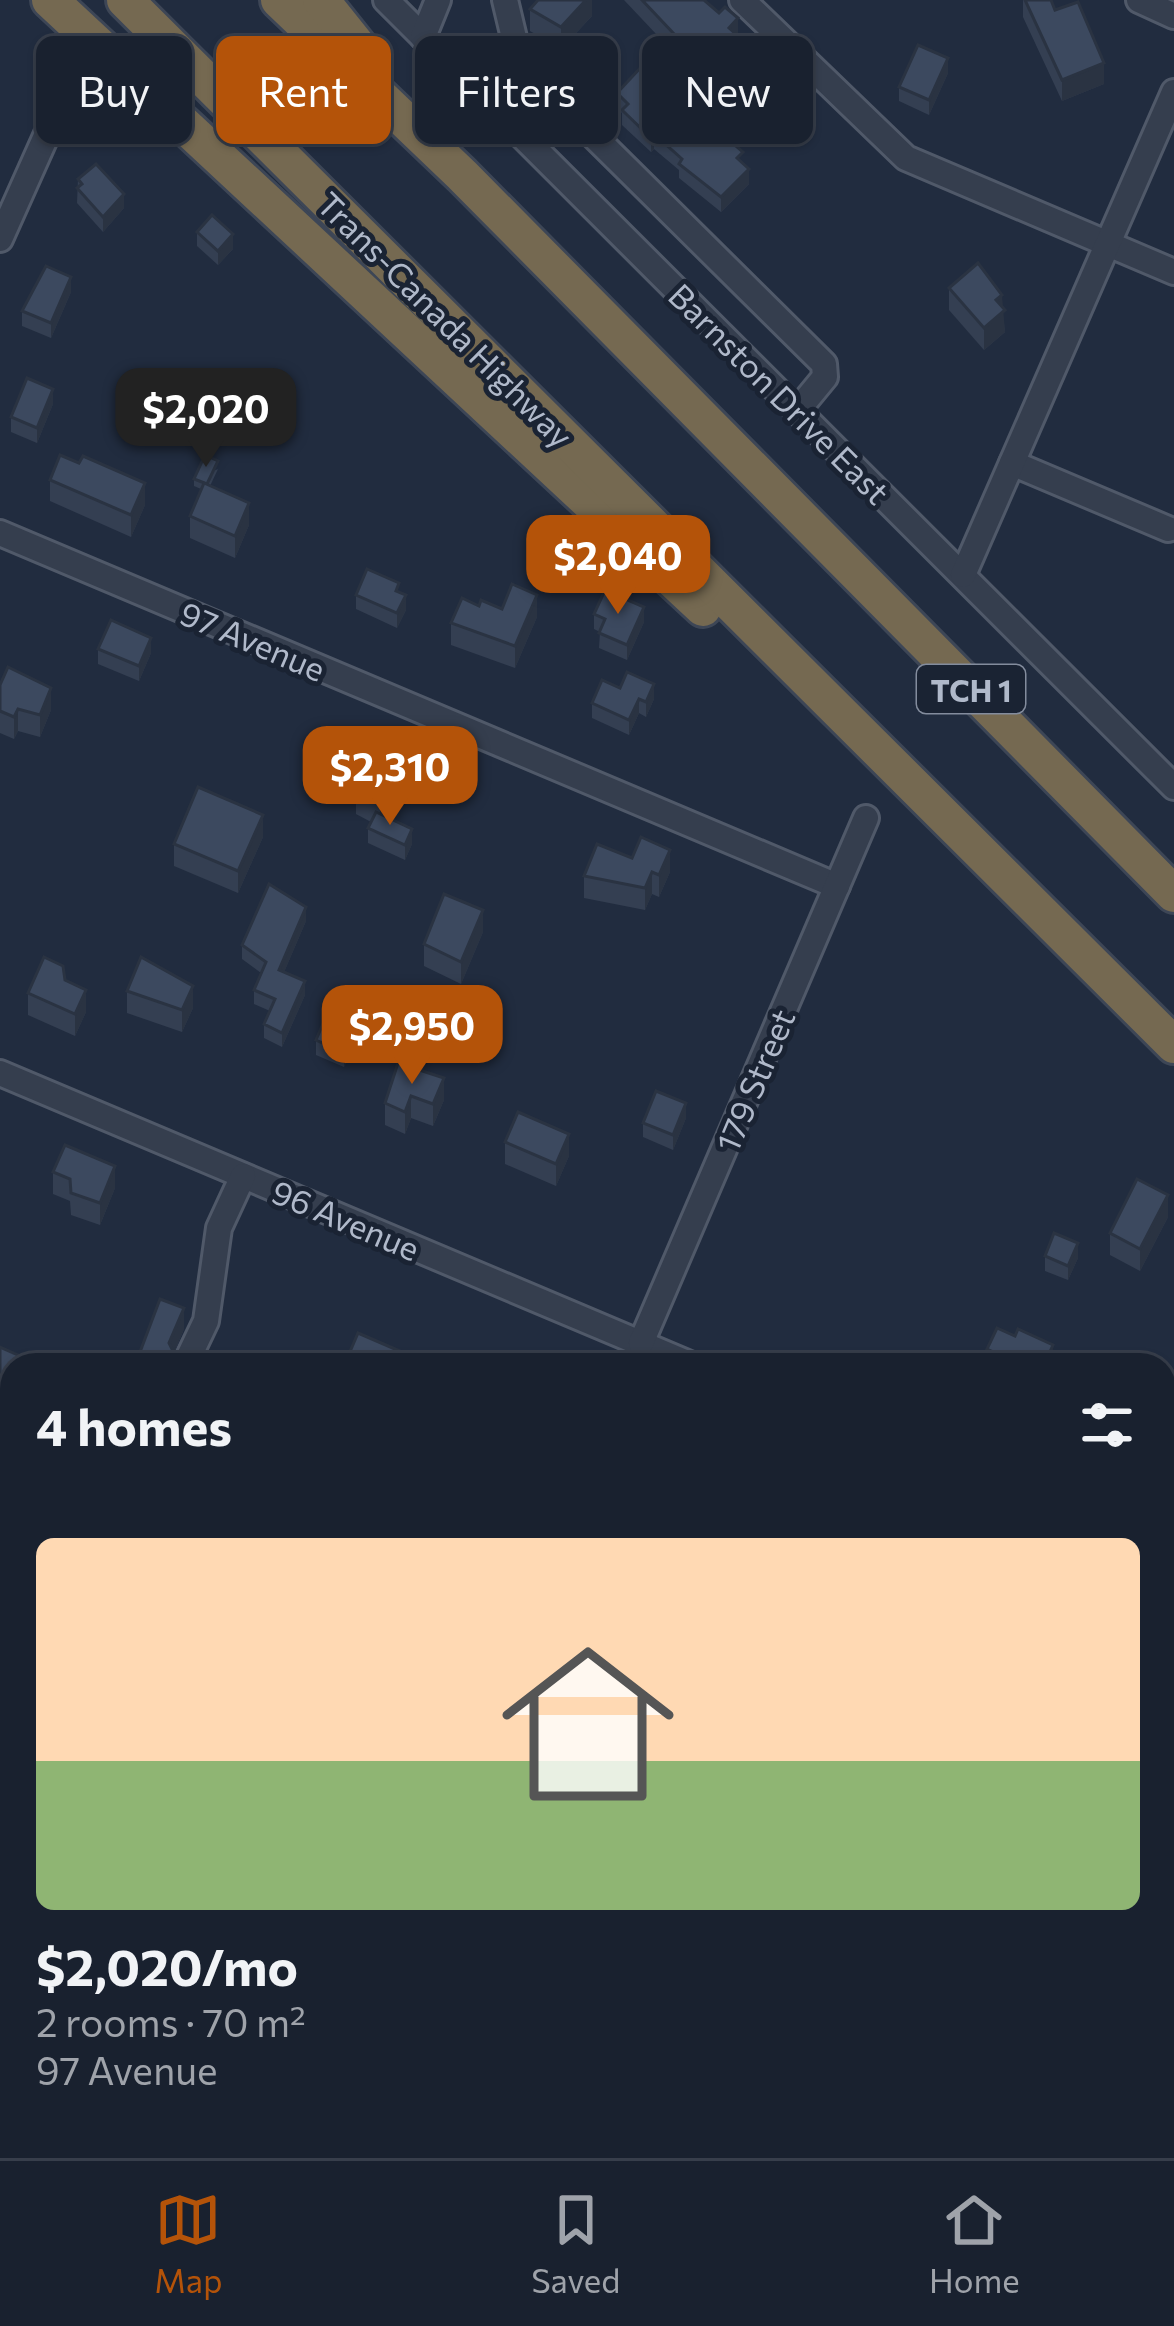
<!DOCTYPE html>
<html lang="en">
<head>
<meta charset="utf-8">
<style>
  :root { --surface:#19212f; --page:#222937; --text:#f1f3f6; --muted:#9fa3aa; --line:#373e4b; --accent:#b45309 }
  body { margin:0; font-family:Commissioner,sans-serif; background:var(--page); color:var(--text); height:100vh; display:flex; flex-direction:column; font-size:45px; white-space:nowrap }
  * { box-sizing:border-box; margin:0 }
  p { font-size:39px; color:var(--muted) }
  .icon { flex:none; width:66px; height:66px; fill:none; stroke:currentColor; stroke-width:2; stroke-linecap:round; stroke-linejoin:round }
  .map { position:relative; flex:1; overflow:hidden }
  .panel { position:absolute; left:0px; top:1353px; width:1176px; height:807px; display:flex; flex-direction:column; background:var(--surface); border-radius:36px 36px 0 0; box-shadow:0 3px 9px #0004,0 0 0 3px var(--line) }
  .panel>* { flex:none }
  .top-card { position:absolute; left:36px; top:36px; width:1104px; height:108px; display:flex; gap:24px }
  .price { position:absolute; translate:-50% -102px; padding:0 27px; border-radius:24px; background:var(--accent); color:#fff; font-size:39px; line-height:78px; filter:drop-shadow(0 3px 6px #0008) }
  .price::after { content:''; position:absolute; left:50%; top:72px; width:36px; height:27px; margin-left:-18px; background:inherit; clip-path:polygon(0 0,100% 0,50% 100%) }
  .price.on { background:#222; color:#fff }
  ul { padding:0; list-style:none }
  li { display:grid; align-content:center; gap:24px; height:636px; padding:0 36px }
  li span { display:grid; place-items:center; height:372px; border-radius:18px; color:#555 }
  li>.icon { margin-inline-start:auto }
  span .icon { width:216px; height:216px; fill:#fffc; stroke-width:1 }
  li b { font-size:51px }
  h2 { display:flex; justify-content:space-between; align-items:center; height:144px; padding:0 36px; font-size:51px }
  .pill { padding:0 42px; border-radius:18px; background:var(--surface); box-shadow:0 3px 9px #0004,0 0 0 3px var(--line); font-size:42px; line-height:108px }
  .pill.on { background:var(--accent); color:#fff }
  .tabs { display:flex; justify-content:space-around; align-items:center; height:168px; border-top:3px solid var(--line); background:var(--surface); font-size:33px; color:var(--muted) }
  .tabs a { display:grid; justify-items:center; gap:6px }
  .tabs .on { color:var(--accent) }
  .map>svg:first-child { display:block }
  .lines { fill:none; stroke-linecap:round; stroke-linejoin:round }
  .minor-casing { stroke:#505969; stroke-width:30 }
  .major-casing { stroke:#3e4757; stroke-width:36 }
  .highway-casing { stroke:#3d4656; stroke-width:42 }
  .minor { stroke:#353e4e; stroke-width:24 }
  .major { stroke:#535d6f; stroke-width:30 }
  .highway { stroke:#756951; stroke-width:36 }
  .wall { fill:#343f52 }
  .shaded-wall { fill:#2a3342 }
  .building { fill:#3c495f; stroke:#2a3342; stroke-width:3 }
  .labels { text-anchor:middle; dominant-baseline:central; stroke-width:10; stroke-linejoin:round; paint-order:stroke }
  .shield { fill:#1a2333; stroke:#838c9d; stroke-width:3 }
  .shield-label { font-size:30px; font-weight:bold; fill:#b0b9ca }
  .street-label { font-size:33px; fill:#b0b9ca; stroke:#1a2333 }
</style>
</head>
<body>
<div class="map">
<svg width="1174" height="2158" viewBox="0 0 1174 2158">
  <rect width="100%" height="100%" fill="#212c3f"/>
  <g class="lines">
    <g class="minor-casing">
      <g id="minor">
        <path d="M386,0L1174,787"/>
        <path d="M505,0L520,63L824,364L825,377L797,411"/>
        <path d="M742,0L906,158L1174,272"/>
        <path d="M1139,0L1174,16"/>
        <path d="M423,37L438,0"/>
        <path d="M0,239L68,87"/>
        <path d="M1012,463L1168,529"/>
        <path d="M0,533L837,886"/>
        <path d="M963,575L1174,92"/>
        <path d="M0,1073L692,1365"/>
        <path d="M641,1343L866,818"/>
        <path d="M185,1365L206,1321L219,1228L243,1176"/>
        <path d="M1164,1441L1174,1418"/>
        <path d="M1164,1566L1174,1570"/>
        <path d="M0,2046L12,2051"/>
        <path d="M243,2148L267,2158"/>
        <path d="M751,2158L756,2148"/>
      </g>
    </g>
    <g class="major-casing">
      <g id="major">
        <path d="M0,1560L12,1565"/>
        <path d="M0,1596L12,1601"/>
        <path d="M1164,2027L1174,2032"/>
        <path d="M1164,2065L1174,2070"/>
      </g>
    </g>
    <g class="highway-casing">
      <g id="highway">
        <path d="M50,0L703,608"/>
        <path d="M125,0L1174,1045"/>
        <path d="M279,0L462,175L1174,894"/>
        <path d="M321,0L373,65"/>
      </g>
    </g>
    <use href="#minor" class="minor"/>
    <use href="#major" class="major"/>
    <use href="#highway" class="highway"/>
  </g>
  <g class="wall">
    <path d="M592,0V16L561,49L530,31V9Z"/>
    <path d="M624,0H704L738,36L758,73L726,108Z"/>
    <path d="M1023,0H1051L1055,10L1104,84L1062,101L1023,17Z"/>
    <path d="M948,73L929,115L899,101V87Z"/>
    <path d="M617,93L743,163L749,184L721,212L679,178V170L654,149L651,152L622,125V113L617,108Z"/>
    <path d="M78,179L124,208L103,232L77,203Z"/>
    <path d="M197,232L233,249L218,265L197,246Z"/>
    <path d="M949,288L1002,307L1005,332L984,350L949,310Z"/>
    <path d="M71,292L51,338L22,326V311Z"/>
    <path d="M53,404L37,443L11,432V417Z"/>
    <path d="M218,469L210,486L249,525L235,558L190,538V516L201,489L194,486V479Z"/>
    <path d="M50,480L145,505L131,537L50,501Z"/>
    <path d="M399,592L406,610L397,628L356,609V595Z"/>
    <path d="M479,606L537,617L515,668L451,645V623Z"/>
    <path d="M594,614L644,622L627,660L599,648L600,632L594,629Z"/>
    <path d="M98,649L151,653L139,681L98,664Z"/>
    <path d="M0,685L51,710L40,737L18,731L14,739L0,733Z"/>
    <path d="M620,688L654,699L646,717L639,713L629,735L592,718V703Z"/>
    <path d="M342,770L400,781L384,816L412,844L405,860L368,843V828L371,822L356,814V804L342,792Z"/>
    <path d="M263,837L238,893L174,866V844Z"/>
    <path d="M670,872L659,897L652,894L645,910L584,898V876Z"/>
    <path d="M306,921L284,972L305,995L282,1047L264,1038V1024L270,1011L254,1004V990L261,973L242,959V945Z"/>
    <path d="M483,932L461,984L424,966V944Z"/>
    <path d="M65,980L86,1012L75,1036L28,1015V993Z"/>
    <path d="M127,991L193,1008L182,1032L127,1013Z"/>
    <path d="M316,1040L353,1046L344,1067L316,1055Z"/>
    <path d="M398,1063L444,1100L433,1126L411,1118L405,1134L385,1125V1103Z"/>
    <path d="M686,1118L673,1150L643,1137V1123Z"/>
    <path d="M505,1142L569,1156L556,1186L505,1164Z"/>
    <path d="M53,1172L115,1188L100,1225L71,1215L70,1201L53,1194Z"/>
    <path d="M1168,1217L1140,1271L1110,1255V1233Z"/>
    <path d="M1045,1256L1078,1258L1068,1280L1045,1271Z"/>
    <path d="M184,1329L174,1353L176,1357V1365H140V1352Z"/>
    <path d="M0,1347L12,1365V1394L0,1390Z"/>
    <path d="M987,1349L1053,1365H987Z"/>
    <path d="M0,1889L12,1894V1950L0,1945Z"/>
    <path d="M534,2148V2158H459V2156Z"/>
  </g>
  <g class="shaded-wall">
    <path d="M586,0H592V16L561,49V27Z"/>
    <path d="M738,18V37L729,28Z"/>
    <path d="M758,54V73L726,108V89Z"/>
    <path d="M948,58V73L929,115V100Z"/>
    <path d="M1104,63V84L1062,101V80Z"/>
    <path d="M654,134V149L651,152V138Z"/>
    <path d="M749,169V184L721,212V197Z"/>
    <path d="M124,194V208L103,232V217Z"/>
    <path d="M233,234V249L218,265V251Z"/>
    <path d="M71,277V292L51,338V323Z"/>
    <path d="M1002,295L1005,332L984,350V328L996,300Z"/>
    <path d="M53,389V404L37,443V428Z"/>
    <path d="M145,483V505L131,537V515Z"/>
    <path d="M249,503V525L235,558V536Z"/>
    <path d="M406,595V610L397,628V613Z"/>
    <path d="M537,595V617L515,668V646Z"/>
    <path d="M644,607V622L627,660V645Z"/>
    <path d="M151,638V653L139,681V666Z"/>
    <path d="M654,684V699L646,717V702Z"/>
    <path d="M51,688V710L40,737V715Z"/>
    <path d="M639,699V713L629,735V720Z"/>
    <path d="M18,709V731L14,739V717Z"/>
    <path d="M400,759V781L380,825V803Z"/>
    <path d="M263,815V837L238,893V871Z"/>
    <path d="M412,829V844L405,860V845Z"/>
    <path d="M670,850V872L659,897V875Z"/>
    <path d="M652,872V894L645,910V888Z"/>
    <path d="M306,907V921L279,984V970Z"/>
    <path d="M483,910V932L461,984V962Z"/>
    <path d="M305,981V995L282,1047V1033Z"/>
    <path d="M193,986V1008L182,1032V1010Z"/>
    <path d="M86,990V1012L75,1036V1014Z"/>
    <path d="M353,1031V1046L344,1067V1053Z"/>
    <path d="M444,1078V1100L433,1126V1104Z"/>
    <path d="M411,1096V1118L405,1134V1112Z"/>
    <path d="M686,1103V1118L673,1150V1135Z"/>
    <path d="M569,1134V1156L556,1186V1164Z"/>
    <path d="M115,1166V1188L100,1225V1203Z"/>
    <path d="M1168,1195V1217L1140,1271V1249Z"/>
    <path d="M1078,1243V1258L1068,1280V1266Z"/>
    <path d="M184,1308V1329L173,1355L169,1343Z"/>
    <path d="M1053,1345V1365H1044Z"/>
  </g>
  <g class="building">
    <path d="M538,0H586L561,27L530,9Z"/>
    <path d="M642,0H704L719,13L725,7L738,18L729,28L758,54L726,89Z"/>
    <path d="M1025,0H1051L1055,10L1078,2L1104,63L1062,80Z"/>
    <path d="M918,45L948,58L929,100L899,87Z"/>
    <path d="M643,65L743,152L737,158L749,169L721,197L679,164L682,159L654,134L651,138L622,110L628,104L617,93Z"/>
    <path d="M96,164L124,194L103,217L77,188L82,184L78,179Z"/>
    <path d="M212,215L233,234L218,251L197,232Z"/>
    <path d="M978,263L1002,295L996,300L1005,310L984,328L949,288Z"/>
    <path d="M46,266L71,277L51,323L22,311Z"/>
    <path d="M27,378L53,389L37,428L11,417Z"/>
    <path d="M60,455L79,463L83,456L145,483L131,515L50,480Z"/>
    <path d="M205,455L218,461L207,484L194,479Z"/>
    <path d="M204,483L249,503L235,536L190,516Z"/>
    <path d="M367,569L399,583L396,591L406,595L397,613L356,595Z"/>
    <path d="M512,584L537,595L515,646L451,623L462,598L479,606L481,600L502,609Z"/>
    <path d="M605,590L644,607L627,645L599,633L605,619L594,614Z"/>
    <path d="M111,620L151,638L139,666L98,649Z"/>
    <path d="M8,667L51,688L40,715L18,709L14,717L0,711V685Z"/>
    <path d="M627,672L654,684L646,702L639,699L629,720L592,703L602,680L620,688Z"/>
    <path d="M352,748L380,761L384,752L400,759L380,803L356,792L359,785L342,770Z"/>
    <path d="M198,787L263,815L238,871L174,844Z"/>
    <path d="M376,812L412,829L405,845L368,828Z"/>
    <path d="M641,837L670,850L659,875L652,872L645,888L584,876L597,844L632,858Z"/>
    <path d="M269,884L306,907L279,970L305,981L282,1033L264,1024L275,999L254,990L266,962L242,945Z"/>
    <path d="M444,894L483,910L461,962L424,944Z"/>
    <path d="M44,957L63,966L65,980L86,990L75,1014L28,993Z"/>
    <path d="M141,957L193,986L182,1010L127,991Z"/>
    <path d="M325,1019L353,1031L344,1053L316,1040Z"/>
    <path d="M398,1063L444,1078L433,1104L411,1096L405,1112L385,1103Z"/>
    <path d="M656,1091L686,1103L673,1135L643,1123Z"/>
    <path d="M518,1112L569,1134L556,1164L505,1142Z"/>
    <path d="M65,1145L115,1166L100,1203L71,1193L70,1179L53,1172Z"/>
    <path d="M1137,1179L1168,1195L1140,1249L1110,1233Z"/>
    <path d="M1054,1233L1078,1243L1068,1266L1045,1256Z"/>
    <path d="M160,1299L184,1308L169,1343L176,1357L165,1352L162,1361L140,1352Z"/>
    <path d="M997,1328L1015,1336L1018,1329L1053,1345L1044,1365H1014L1015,1362L987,1349Z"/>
    <path d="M358,1333L432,1365H355L346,1361Z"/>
    <path d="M0,1347L36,1363L35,1365H12V1379L0,1375Z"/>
    <path d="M0,1889L12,1894V1928L0,1923Z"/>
    <path d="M463,2148H532L528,2158H516L499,2151L496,2158H465L459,2156Z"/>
  </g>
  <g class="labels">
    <rect class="shield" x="917" y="665" width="108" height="48" rx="9"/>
    <g class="shield-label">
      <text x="971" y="689">TCH 1</text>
    </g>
    <g class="street-label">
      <text transform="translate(446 319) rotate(45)">Trans-Canada Highway</text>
      <text transform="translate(780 393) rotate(45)">Barnston Drive East</text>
      <text transform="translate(253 640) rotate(23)">97 Avenue</text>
      <text transform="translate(754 1080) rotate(-67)">179 Street</text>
      <text transform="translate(346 1219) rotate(23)">96 Avenue</text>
    </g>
  </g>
</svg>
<b class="price on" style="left:206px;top:470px">$2,020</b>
<b class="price" style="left:618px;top:617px">$2,040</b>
<b class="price" style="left:390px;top:828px">$2,310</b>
<b class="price" style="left:412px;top:1087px">$2,950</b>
<div class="top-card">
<a class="pill">Buy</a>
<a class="pill on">Rent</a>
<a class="pill">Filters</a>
<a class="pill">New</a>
</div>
<section class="panel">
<h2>4 homes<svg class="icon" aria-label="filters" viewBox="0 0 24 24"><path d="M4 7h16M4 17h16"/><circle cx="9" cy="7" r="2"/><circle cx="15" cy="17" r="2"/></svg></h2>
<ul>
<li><span style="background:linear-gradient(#ffd9b3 60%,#8fb573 0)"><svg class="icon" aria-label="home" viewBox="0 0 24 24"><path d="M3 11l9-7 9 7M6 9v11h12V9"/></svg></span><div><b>$2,020/mo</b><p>2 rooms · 70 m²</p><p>97 Avenue</p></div></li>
</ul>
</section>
</div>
<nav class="tabs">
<a class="on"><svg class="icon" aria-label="map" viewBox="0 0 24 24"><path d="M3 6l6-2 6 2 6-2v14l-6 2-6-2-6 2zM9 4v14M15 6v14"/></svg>Map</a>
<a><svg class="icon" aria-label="saved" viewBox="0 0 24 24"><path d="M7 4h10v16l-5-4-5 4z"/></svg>Saved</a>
<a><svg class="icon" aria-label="home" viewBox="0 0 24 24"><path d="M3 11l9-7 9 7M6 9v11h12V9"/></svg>Home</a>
</nav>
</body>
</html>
